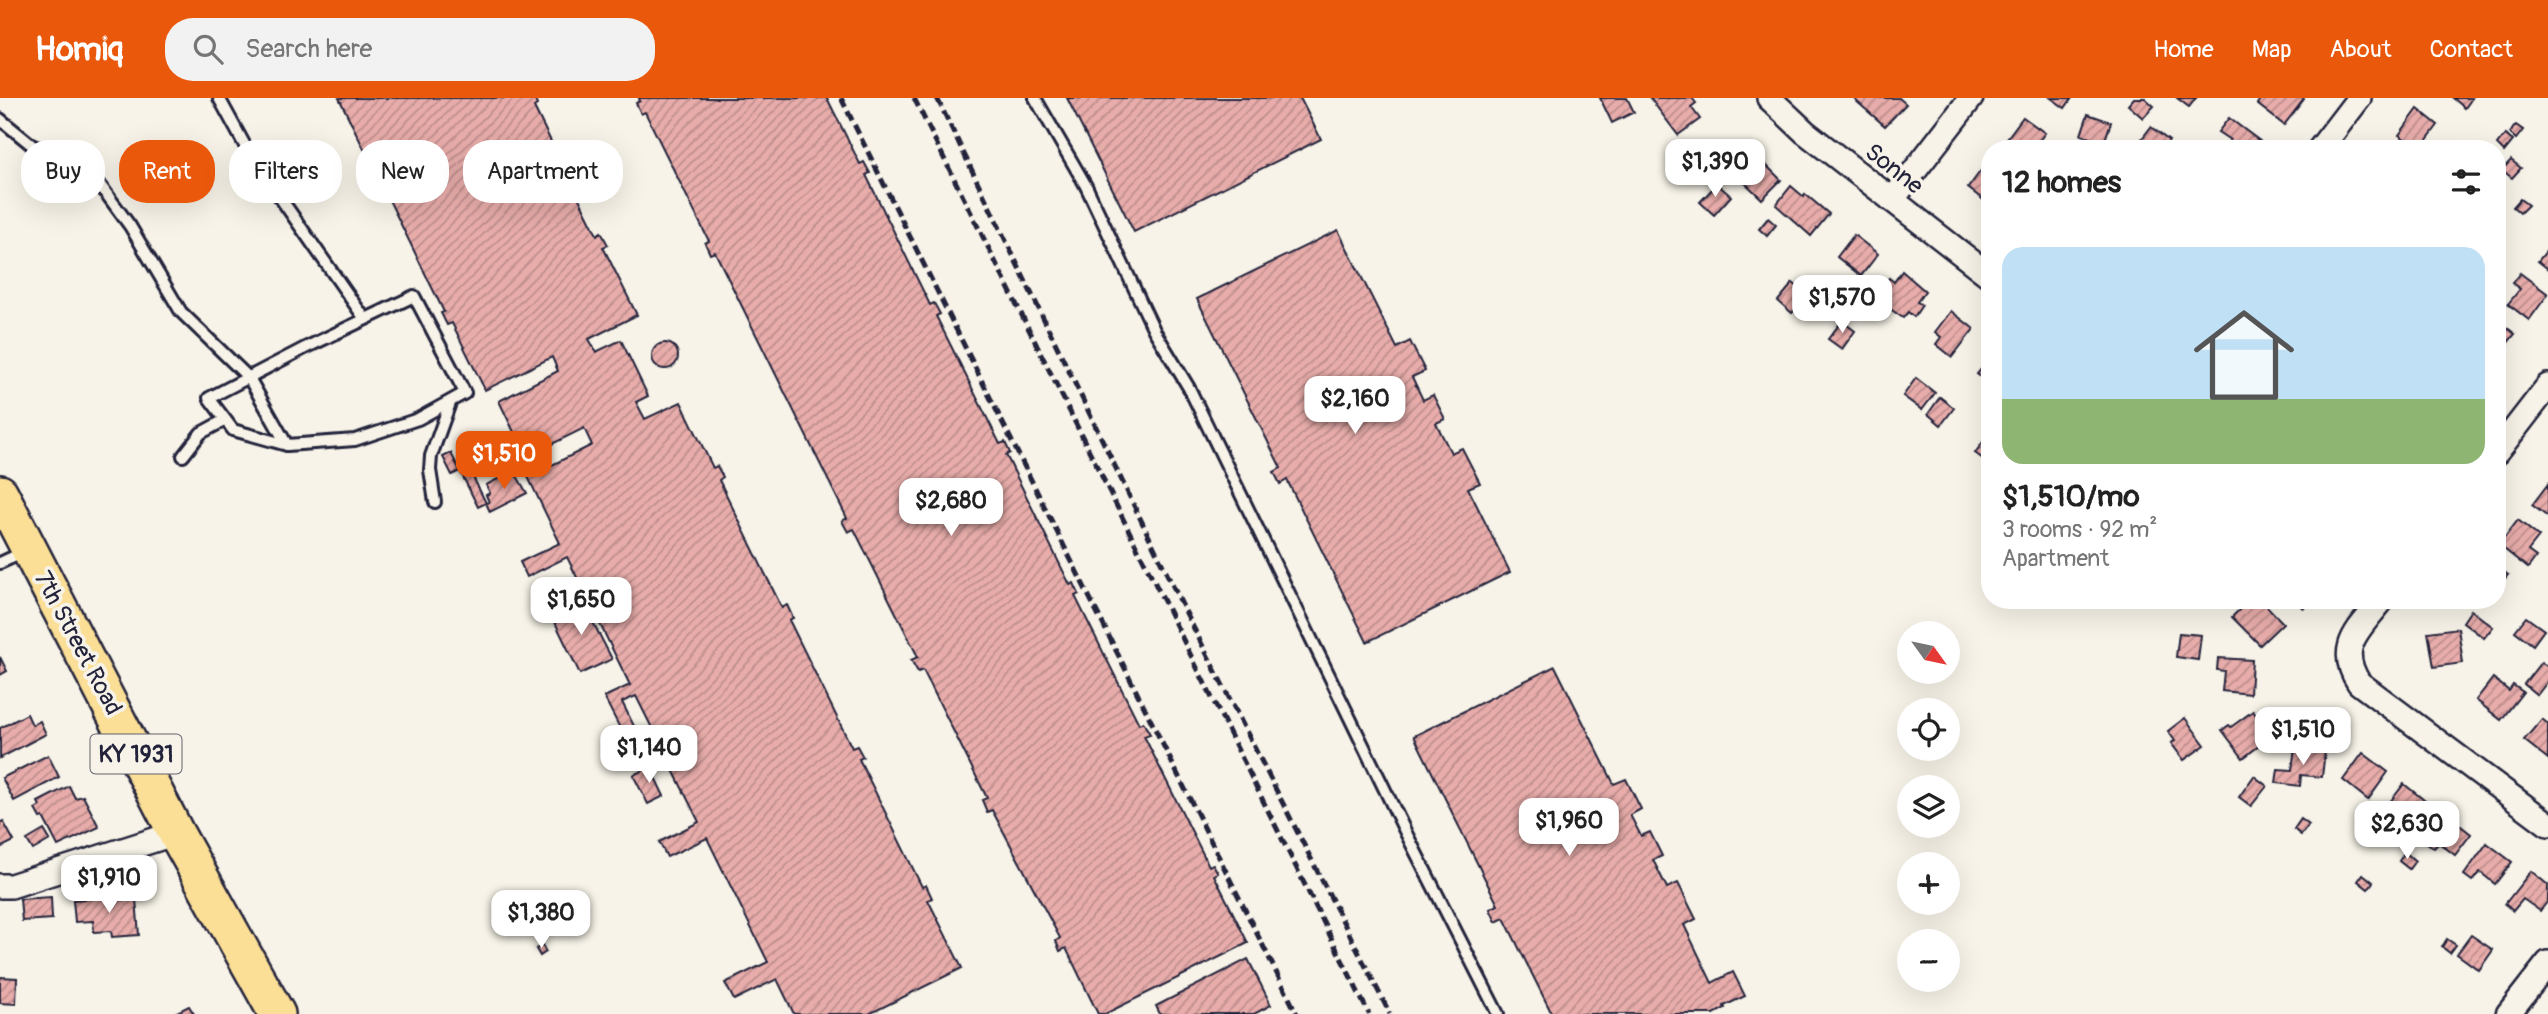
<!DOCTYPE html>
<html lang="en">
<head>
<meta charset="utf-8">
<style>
  :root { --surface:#fff; --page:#f2f2f2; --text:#222; --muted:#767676; --line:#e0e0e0; --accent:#ea580c }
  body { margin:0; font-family:Pangolin,sans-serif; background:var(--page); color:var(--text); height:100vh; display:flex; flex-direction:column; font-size:26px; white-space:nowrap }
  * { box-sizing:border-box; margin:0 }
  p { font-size:23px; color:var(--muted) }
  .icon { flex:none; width:38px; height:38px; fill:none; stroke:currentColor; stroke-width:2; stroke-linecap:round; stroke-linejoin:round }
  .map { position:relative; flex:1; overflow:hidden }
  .panel { position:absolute; left:1981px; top:42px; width:525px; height:469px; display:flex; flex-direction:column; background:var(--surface); border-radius:28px; box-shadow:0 7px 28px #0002 }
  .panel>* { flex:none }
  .guide { position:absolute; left:21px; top:42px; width:665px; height:63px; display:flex; gap:14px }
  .needle { width:46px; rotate:123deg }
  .buttons { position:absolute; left:1897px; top:523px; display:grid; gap:14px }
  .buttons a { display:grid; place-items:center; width:63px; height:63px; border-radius:50%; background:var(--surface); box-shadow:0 7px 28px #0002; font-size:35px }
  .price { position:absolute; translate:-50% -60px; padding:0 16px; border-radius:14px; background:#fff; color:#222; font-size:23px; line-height:46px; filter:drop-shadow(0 2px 4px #0008) }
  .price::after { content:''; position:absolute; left:50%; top:42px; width:21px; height:16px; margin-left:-10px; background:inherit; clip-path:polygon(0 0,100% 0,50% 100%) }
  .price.selected { background:var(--accent); color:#fff }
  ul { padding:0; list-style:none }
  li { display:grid; align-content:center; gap:14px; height:371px; padding:0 21px }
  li+li { border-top:2px solid var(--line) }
  li span { display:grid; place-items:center; height:217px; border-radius:21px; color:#555 }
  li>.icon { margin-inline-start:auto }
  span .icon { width:126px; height:126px; fill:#fffc; stroke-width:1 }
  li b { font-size:30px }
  h2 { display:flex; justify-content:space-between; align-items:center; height:84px; padding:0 21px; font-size:30px }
  .chip { padding:0 24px; border-radius:28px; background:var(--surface); box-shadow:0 7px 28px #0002; font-size:24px; line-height:63px }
  .chip.selected { background:var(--accent); color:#fff }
  header { display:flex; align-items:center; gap:42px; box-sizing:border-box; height:98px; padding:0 35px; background:var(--accent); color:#fff }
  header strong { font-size:33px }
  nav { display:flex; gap:38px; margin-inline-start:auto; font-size:24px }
  .search { width:490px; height:63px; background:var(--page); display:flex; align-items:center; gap:18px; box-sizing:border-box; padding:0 24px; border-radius:28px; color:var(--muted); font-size:26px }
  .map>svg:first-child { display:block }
  .building { fill:url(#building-hatch); stroke:#22223b; stroke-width:2 }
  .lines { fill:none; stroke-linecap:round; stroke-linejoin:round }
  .lane-casing { stroke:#22223b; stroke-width:16 }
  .street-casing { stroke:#22223b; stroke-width:28 }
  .primary-casing { stroke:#22223b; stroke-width:40 }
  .lane { stroke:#f7f3e8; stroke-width:10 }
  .street { stroke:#f7f3e8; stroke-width:23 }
  .primary { stroke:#fbdf96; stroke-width:35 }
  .rail { stroke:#22223b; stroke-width:5; stroke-dasharray:10 5; stroke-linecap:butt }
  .labels { text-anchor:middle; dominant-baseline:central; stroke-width:7; stroke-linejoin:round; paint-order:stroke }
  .shield { fill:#f7f3e8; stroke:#62616f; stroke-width:2 }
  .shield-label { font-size:23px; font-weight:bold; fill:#22223b }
  .street-label { font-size:24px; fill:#22223b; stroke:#f7f3e8 }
</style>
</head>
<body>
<header>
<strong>Homiq</strong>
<div class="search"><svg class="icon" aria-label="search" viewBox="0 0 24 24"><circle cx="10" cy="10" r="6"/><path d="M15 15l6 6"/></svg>Search here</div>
<nav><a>Home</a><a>Map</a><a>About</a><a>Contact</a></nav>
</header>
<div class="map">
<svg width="2548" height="916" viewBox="0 0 2548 916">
  <defs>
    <pattern id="building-hatch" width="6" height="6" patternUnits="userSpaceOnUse" patternTransform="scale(1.75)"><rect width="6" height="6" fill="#e8adaa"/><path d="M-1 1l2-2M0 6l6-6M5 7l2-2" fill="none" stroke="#bc8c8c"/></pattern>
  </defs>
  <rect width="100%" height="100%" fill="#f7f3e8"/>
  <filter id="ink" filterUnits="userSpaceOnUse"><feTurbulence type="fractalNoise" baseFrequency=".0143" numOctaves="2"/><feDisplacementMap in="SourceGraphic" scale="14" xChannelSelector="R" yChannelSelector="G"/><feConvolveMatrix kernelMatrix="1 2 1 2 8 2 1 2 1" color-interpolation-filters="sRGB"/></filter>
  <g filter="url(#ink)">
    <g class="building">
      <path d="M339,0H534L537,7L534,9L597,137L601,134L608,147L603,149L637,217L589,241L596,254L621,242L648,298L636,304L645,321L681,304L713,370L717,368L723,379L719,382L782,510L787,507L793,520L789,522L852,650L857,648L863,659L859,661L922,789L926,787L932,800L928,802L962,870L869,916H794L777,881L734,902L725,885L768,864L707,740L667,759L659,744L699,724L636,598L622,604L635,630L623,636L604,599L630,587L567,459L527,479L520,464L560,445L528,379L592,347L584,330L526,359L499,303L558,273L552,259L485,292L452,225L447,227L441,215L444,214Z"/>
      <path d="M639,0H827L860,66L864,64L870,75L866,77L930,207L934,205L940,216L936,218L1000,346L1005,344L1010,355L1006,357L1070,487L1074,485L1079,496L1075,498L1139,626L1143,624L1150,636L1144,638L1209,768L1213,766L1218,775L1214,777L1248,845L1105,916H1098L1066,850L1060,853L1056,843L1060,840L992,712L987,714L982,702L987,700L923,572L918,574L911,562L918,559L854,431L848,434L842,423L847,420L715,154L710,156L705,145L709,143L645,14L641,16L636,5L640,3Z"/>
      <path d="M1067,0H1300L1321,41L1134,134Z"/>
      <path d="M1600,0H1627L1634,14L1612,25Z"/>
      <path d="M1650,0H1692L1696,5L1691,9L1700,21L1678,37Z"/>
      <path d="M1857,0H1899L1906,6L1885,28L1855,2Z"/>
      <path d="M2051,0H2072L2065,10Z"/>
      <path d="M2134,0H2145L2154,8L2143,20L2128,7Z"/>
      <path d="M2177,0H2196L2189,9Z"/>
      <path d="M2261,0H2303L2304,1L2284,27L2257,6Z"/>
      <path d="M2453,0H2472L2465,10Z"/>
      <path d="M2418,11L2438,27L2420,51L2399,37Z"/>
      <path d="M2088,16L2111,24L2104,45L2081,37Z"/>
      <path d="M2023,19L2045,35L2035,48L2039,51H1999Z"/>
      <path d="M2229,20L2261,44L2255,51H2223L2230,42L2218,34Z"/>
      <path d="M2516,27L2523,32L2516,41L2509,35Z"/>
      <path d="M2151,29L2169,43L2163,51H2134Z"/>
      <path d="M2505,37L2513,43L2504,54L2497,47Z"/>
      <path d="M1760,61L1781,82L1762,101L1741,81Z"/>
      <path d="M2511,62L2521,70L2512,80L2502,72Z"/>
      <path d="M1985,67L1990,71V107L1968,90Z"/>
      <path d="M1717,86L1731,98L1714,117L1700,104Z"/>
      <path d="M1791,88L1804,99L1805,96L1829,116L1811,138L1776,107Z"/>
      <path d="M2520,101L2528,107L2520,115L2513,109Z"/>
      <path d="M1768,120L1776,127L1767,138L1759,131Z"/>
      <path d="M1338,132L1397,250L1410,243L1425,273L1412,279L1423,302L1433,297L1445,321L1436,325L1451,355L1462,350L1480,385L1468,390L1510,474L1367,544L1287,382L1280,386L1274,374L1281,370L1197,201Z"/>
      <path d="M1854,137L1878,156L1861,178L1837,159Z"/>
      <path d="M2548,151V171L2538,163Z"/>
      <path d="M1902,173L1925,193L1917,204L1922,207L1914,219L1908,214L1903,220L1886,208L1891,202L1880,193L1889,180L1894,184Z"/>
      <path d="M2520,175L2548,196L2529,222L2508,206L2520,191L2512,185Z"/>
      <path d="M1793,185L1808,198L1792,215L1778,203Z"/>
      <path d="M1951,213L1974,231L1952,259L1936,246L1941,239L1935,234Z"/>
      <path d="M2497,222L2515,236L2497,258Z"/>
      <path d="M1842,223L1855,233L1842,251L1828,241Z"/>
      <circle cx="665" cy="258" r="13"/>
      <path d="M1990,260V282L1988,285L1977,276Z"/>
      <path d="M1916,280L1935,295L1922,312L1903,298Z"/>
      <path d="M1940,299L1954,310L1941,327L1928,316Z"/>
      <path d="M1988,337L1990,339V361L1987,364L1975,355Z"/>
      <path d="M451,355L460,373L452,377L443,359Z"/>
      <path d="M468,369L486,405L478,409L460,373Z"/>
      <path d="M514,373L527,395L490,414L486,405L489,404L486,397L490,395L486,387Z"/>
      <path d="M2548,386V419L2532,407Z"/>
      <path d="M2518,422L2539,439L2528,453L2536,459L2528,470L2499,447Z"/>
      <path d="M2497,468L2508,477L2497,490Z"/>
      <path d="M581,501L612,561L580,576L551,516Z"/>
      <path d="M2249,502H2261L2283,525L2260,547L2232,519Z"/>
      <path d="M2294,502H2310L2304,510Z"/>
      <path d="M2471,512L2493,529L2484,540L2463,524Z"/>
      <path d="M2526,519L2544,532L2533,547L2515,533Z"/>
      <path d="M2458,530L2463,565L2434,569L2428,534Z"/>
      <path d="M2179,535L2201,537L2198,562L2176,559Z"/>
      <path d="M0,559L7,573L0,577Z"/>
      <path d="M2218,560L2252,562L2250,596L2222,593L2224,573L2217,572Z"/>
      <path d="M2541,564L2548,569V583L2537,597L2524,586Z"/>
      <path d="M1555,568L1614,686L1626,681L1641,711L1630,717L1641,738L1650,734L1662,758L1653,762L1667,790L1678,785L1696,821L1684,827L1712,885L1733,874L1745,898L1724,908L1725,910L1714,916H1552L1504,820L1496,824L1490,811L1498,807L1414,638Z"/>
      <path d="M2493,580L2509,593L2513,587L2523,594L2501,622L2476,602Z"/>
      <path d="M2253,613L2258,620L2264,616L2272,627L2267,631L2272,638L2243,660L2222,632L2229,627L2231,629Z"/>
      <path d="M27,616L32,627L40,623L46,636L0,660V630Z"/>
      <path d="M2185,620L2205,647L2184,662L2171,645L2175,643L2168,633Z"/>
      <path d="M2542,621L2548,626V661L2524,642Z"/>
      <path d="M2295,650L2325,653L2322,679L2301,677L2300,688L2276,685L2278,671L2292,672Z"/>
      <path d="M2363,655L2388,674L2368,702L2343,682Z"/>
      <path d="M48,657L59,679L14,703L2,680Z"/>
      <path d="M650,669L664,698L648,706L633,677Z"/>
      <path d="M2254,678L2267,688L2251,708L2239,699Z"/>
      <path d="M2404,686L2429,706L2412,727L2396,714L2392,719L2383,713Z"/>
      <path d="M69,688L75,700L83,698L99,729L58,748L43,719L40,720L35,711L40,708L38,704Z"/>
      <path d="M2374,707L2383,713L2371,731L2360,723Z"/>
      <path d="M2447,717L2471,736L2455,757L2439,745L2434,750L2426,744Z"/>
      <path d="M2301,721L2309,727L2301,737L2294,731Z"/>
      <path d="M3,723L14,743L0,750V725Z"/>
      <path d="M44,732L50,742L33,752L27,742Z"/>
      <path d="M2487,745L2512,764L2495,786L2480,774L2472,783L2464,777Z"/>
      <path d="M2405,754L2415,763L2409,771L2399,763Z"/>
      <path d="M2531,773L2548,787V803L2540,813L2523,801L2513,813L2505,806Z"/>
      <path d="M2363,776L2373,784L2368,791L2358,783Z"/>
      <path d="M51,799L52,821L22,823L20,801Z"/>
      <path d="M110,799V803L136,801L139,837L112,839L111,833L94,834L93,823L75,824L73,802Z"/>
      <path d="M2471,837L2493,852L2479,872L2457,856Z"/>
      <path d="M2447,841L2456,847L2450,855L2442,849Z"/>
      <path d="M542,847L546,854L540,858L536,851Z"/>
      <path d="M1248,861L1271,907L1254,916H1160L1156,908Z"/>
      <path d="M0,879L17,880L16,906L0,905Z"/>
      <path d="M189,908L194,916H173Z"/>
    </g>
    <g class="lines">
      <g class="lane-casing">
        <g id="lane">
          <path d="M219,0L249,55L365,221"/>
          <path d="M1035,0L1086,88L1154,232L1189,290L1406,735L1498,916"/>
          <path d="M0,21L33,48L67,60L92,76L130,128L181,214L249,280L287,347"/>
          <path d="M414,198L465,295L418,321L355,342L287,347L233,332L209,300L305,250Z"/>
          <path d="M183,358L201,335L225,322"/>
          <path d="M435,404L430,372L431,358L450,305"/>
          <path d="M0,465L26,453"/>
        </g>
      </g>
      <g class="street-casing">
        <g id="street">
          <path d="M1769,0L1805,34L1990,178"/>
          <path d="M2320,51L2359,0"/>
          <path d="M1892,102L1971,0"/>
          <path d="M2497,354L2548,288"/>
          <path d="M2382,502C2360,531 2335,548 2359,585L2548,726"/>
          <path d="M0,788H11L176,735"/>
          <path d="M2508,916L2548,865"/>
        </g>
      </g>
      <g class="primary-casing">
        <path id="primary" d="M0,395L176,735L277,916"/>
      </g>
      <use href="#lane" class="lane"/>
      <use href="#street" class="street"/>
      <use href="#primary" class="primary"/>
      <g class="rail">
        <path d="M841,0L1297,916"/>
        <path d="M914,0L1369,916"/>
        <path d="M937,0L1183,509L1390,916"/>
      </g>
    </g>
  </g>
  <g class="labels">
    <rect class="shield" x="90.5" y="636.5" width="91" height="39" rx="5"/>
    <g class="shield-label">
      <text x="136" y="656">KY 1931</text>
    </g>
    <g class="street-label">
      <text transform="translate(1894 71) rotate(38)">Sonne</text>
      <text transform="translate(78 545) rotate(62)">7th Street Road</text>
    </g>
  </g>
</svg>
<div class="buttons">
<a><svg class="needle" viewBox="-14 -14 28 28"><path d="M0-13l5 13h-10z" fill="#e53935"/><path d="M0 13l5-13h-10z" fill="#767676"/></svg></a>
<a><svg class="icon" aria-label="locate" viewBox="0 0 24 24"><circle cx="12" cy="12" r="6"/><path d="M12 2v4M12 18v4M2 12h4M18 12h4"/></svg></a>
<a><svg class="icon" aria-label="layers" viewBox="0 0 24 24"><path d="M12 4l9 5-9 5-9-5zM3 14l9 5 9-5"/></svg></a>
<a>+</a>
<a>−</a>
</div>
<b class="price" style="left:1715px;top:101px">$1,390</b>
<b class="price" style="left:1842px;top:237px">$1,570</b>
<b class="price" style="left:1355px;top:338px">$2,160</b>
<b class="price selected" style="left:504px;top:393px">$1,510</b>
<b class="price" style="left:951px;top:440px">$2,680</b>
<b class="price" style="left:581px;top:539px">$1,650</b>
<b class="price" style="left:2303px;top:669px">$1,510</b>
<b class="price" style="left:649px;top:687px">$1,140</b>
<b class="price" style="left:1569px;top:760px">$1,960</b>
<b class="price" style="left:2407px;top:763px">$2,630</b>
<b class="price" style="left:109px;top:817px">$1,910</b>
<b class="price" style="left:541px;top:852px">$1,380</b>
<div class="guide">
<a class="chip">Buy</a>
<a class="chip selected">Rent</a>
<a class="chip">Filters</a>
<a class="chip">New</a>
<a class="chip">Apartment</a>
</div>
<section class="panel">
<h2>12 homes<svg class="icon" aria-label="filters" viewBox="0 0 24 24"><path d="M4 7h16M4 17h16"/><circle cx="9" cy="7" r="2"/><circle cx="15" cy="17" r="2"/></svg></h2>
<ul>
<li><span style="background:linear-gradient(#bfe0f5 70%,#8fb573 0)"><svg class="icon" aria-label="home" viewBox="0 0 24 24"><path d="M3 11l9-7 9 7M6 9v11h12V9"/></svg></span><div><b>$1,510/mo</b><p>3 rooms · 92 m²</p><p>Apartment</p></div></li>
</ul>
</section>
</div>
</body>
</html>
